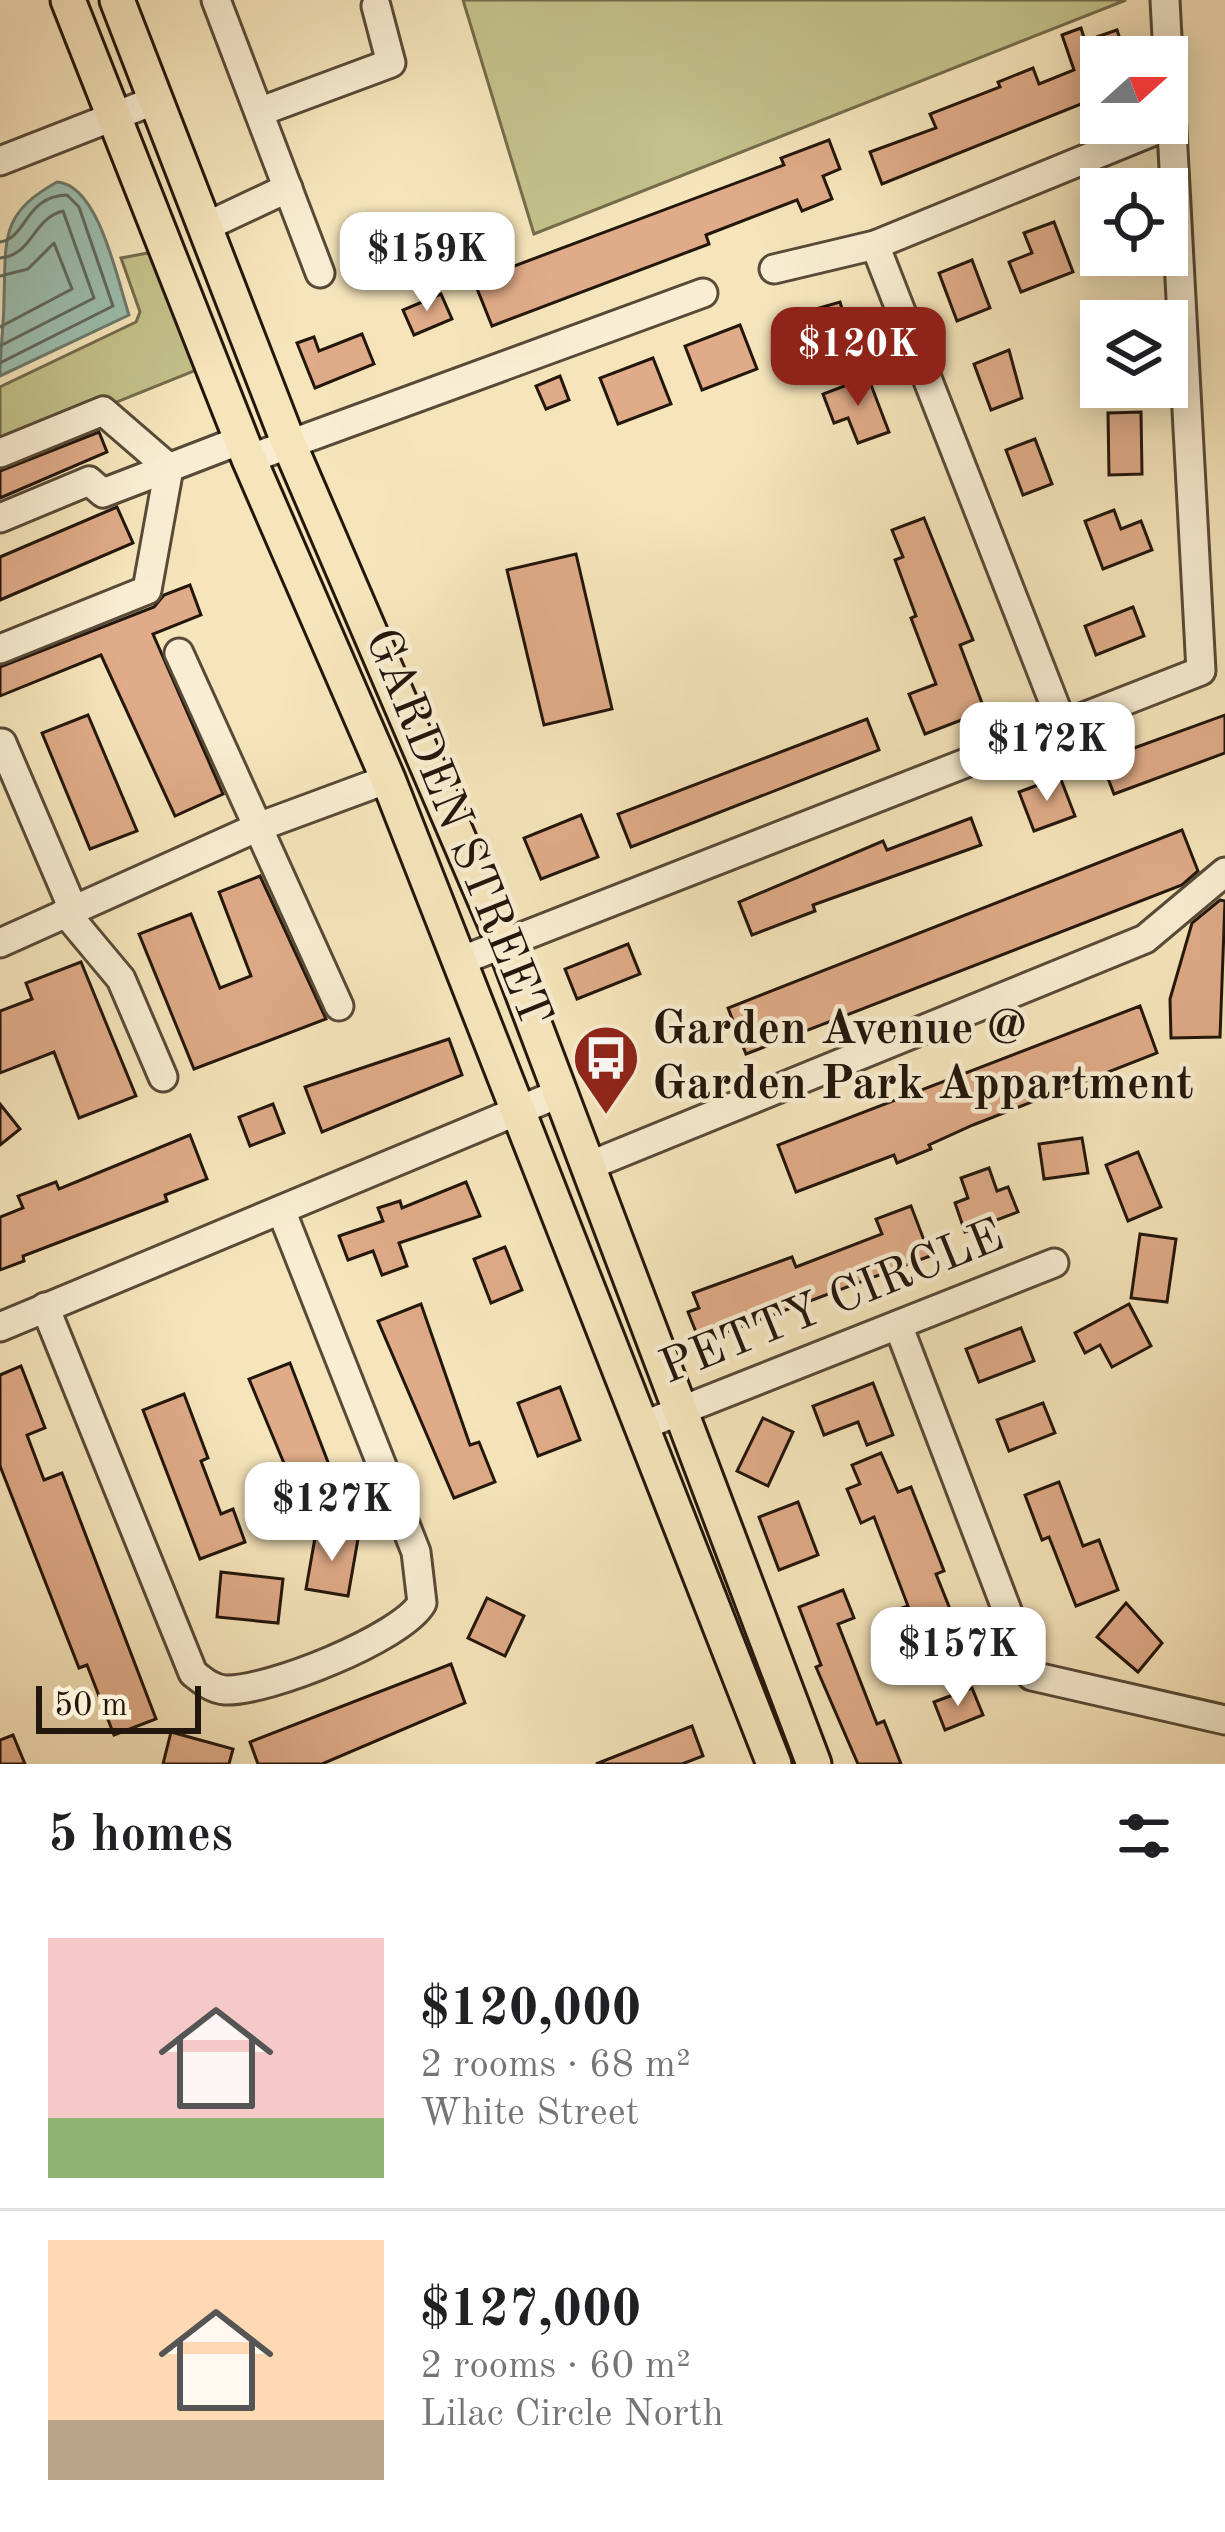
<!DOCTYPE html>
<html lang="en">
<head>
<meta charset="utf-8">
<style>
  :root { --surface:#fff; --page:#f6f6f6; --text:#202124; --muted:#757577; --line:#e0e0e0; --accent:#8f2418 }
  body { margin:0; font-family:"Old Standard TT",serif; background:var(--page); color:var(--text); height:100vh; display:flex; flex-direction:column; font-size:45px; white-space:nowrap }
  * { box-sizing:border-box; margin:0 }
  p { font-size:39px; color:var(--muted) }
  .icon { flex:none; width:66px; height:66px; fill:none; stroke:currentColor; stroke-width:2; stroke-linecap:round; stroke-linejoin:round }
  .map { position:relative; height:1764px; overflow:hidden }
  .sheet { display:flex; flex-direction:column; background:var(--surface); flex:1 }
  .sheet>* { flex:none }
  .needle { width:78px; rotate:69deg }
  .controls { position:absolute; left:1080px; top:36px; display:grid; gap:24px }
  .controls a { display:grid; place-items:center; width:108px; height:108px; border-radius:0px; background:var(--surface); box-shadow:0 6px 30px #0003; font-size:60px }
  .scale { position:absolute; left:36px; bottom:30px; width:165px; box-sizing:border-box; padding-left:12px; border:6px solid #23160c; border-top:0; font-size:33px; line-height:42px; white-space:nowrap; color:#23160c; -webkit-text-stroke:9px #f9eed3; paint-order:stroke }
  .price { position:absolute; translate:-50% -102px; padding:0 27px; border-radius:24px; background:#fff; color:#222; font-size:39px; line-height:78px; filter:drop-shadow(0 3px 6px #0008) }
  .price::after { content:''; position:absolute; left:50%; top:72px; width:36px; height:27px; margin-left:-18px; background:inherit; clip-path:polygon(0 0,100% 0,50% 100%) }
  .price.on { background:var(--accent); color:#fff }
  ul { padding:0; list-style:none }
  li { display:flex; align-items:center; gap:36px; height:300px; padding:0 48px }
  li+li { border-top:3px solid var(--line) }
  li span { display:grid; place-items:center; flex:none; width:336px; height:240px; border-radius:0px; color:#555 }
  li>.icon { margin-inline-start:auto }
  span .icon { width:144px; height:144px; fill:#fffc; stroke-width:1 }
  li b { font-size:51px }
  h2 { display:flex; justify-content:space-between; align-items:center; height:144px; padding:0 48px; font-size:51px }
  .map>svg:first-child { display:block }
  .green { fill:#c4c28b; stroke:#746c4c; stroke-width:3 }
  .water { fill:#9dbfb0; stroke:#6c7b6e; stroke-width:3 }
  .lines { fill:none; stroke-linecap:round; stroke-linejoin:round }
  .shore { stroke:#606a5e; stroke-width:3 }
  .building { fill:#e0ab88; stroke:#23160c; stroke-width:3 }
  .minor-casing { stroke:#584a38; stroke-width:33 }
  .major-casing { stroke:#23160c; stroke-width:39 }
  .minor { stroke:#f9eed3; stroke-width:27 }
  .major { stroke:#f6e5bb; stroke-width:33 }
  .labels { text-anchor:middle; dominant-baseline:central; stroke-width:9; stroke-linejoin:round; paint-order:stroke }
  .street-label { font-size:48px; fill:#23160c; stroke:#f9eed3 }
  .poi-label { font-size:48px; font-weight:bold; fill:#23160c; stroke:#f9eed3; text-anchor:start }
</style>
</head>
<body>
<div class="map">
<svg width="1225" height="1764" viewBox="0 0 1225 1764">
  <rect width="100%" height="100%" fill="#f6e5bb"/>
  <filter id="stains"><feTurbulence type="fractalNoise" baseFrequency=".00167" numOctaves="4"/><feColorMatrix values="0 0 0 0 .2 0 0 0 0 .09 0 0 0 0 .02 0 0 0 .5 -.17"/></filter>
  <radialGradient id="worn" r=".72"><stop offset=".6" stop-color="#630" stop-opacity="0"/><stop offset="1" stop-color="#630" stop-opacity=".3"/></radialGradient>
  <g class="green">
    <path d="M463,0H1126L534,234Z"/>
    <path d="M153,252L199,369L0,449V387L136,322L140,312L121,258Z"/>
  </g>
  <path class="water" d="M57,182C99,185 117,279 129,315L0,376C0,350 4,325 4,300C6,237 0,214 57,182Z"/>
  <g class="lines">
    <g class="shore">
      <path d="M0,242C27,238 25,196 67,195L79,207L113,306L0,363"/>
      <path d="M0,258C33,255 32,219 63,211L94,298L0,346"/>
      <path d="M0,276L28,269L54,243L72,289L0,327"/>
    </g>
  </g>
  <g class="building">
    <path d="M1081,28L1085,41L1117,30L1126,57H1101V96L882,184L870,152L936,128L930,114L1000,87L998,82L1033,68L1039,84L1074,70L1062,35Z"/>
    <path d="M829,140L840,169L823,176L832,199L802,211L797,200L706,235L709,244L492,326L474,281L784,165L781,158Z"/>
    <path d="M1054,222L1073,272L1021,292L1009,262L1032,253L1024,233Z"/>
    <path d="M972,260L990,308L957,321L939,273Z"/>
    <path d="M441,294L452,319L414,335L403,310Z"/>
    <path d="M840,302L848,329L786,348L777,320Z"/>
    <path d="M740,325L757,369L702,390L685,346Z"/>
    <path d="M362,334L374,364L315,388L297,343L314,337L319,351Z"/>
    <path d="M1009,350L1022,398L991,410L974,364Z"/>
    <path d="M653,358L671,404L618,424L600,378Z"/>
    <path d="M560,376L569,400L546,409L536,386Z"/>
    <path d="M868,377L889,432L858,443L848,418L834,423L823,394Z"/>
    <path d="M1141,412L1142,474L1109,475L1108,413Z"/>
    <path d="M99,432L107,452L0,498V471Z"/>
    <path d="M1035,439L1052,484L1023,495L1006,450Z"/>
    <path d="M117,507L133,543L0,600V557Z"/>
    <path d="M1114,510L1121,529L1141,521L1152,550L1103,569L1085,521Z"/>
    <path d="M924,518L973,640L960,645L985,711L925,734L909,694L936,684L911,618L916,616L895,560L903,557L892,530Z"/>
    <path d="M576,554L612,709L544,725L507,570Z"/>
    <path d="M190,585L201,615L153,634L223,794L175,816L101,655L0,696V667L154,607L164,595Z"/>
    <path d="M1133,607L1144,636L1096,655L1085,626Z"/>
    <path d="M88,715L137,831L90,849L42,733Z"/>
    <path d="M1225,715V753L1114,794L1101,760Z"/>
    <path d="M867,719L879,750L631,847L618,814Z"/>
    <path d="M1060,777L1075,816L1034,831L1019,792Z"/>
    <path d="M581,815L598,857L541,879L524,838Z"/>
    <path d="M971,818L981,845L813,905L815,911L752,935L739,902L883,841L887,850Z"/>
    <path d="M1182,830L1198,871L1182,885L746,1054L728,1008Z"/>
    <path d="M260,876L326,1019L194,1069L139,934L191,914L220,988L251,976L219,892Z"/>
    <path d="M1220,900L1225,901L1220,1037L1171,1038L1170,999L1192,923Z"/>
    <path d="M628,944L640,974L577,999L565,969Z"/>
    <path d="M81,962L136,1096L79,1118L54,1052L0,1073V1011L32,999L26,983Z"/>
    <path d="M1140,1006L1157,1053L973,1125L929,1145L931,1149L897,1163L894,1155L796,1192L778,1145Z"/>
    <path d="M449,1039L462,1075L322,1132L305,1087Z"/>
    <path d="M0,1104L20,1129L0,1145Z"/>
    <path d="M273,1104L284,1133L250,1146L239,1117Z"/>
    <path d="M190,1135L207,1179L165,1195L167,1201L23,1256L24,1261L0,1270V1217L23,1208L18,1196L56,1182L59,1189Z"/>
    <path d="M1082,1138L1088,1173L1044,1179L1039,1144Z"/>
    <path d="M1138,1152L1161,1207L1128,1221L1106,1165Z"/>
    <path d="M989,1168L997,1191L1008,1187L1018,1212L965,1232L955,1203L968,1198L961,1178Z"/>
    <path d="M466,1182L480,1216L399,1243L407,1266L382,1275L373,1251L348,1260L339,1236L383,1221L378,1208L400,1201L402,1208Z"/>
    <path d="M911,1206L930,1256L700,1342L688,1312L699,1308L693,1293L792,1257L796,1267L882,1234L876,1219Z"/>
    <path d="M1140,1234L1176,1239L1167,1302L1131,1298Z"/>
    <path d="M505,1247L522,1290L491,1303L474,1259Z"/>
    <path d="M421,1304L470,1445L479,1442L495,1482L454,1498L378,1321Z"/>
    <path d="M1129,1304L1151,1346L1112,1367L1100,1345L1085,1353L1075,1333Z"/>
    <path d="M1021,1328L1034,1361L979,1382L966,1349Z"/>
    <path d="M290,1363L344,1504L300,1521L286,1487L293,1485L249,1379Z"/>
    <path d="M21,1366L45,1428L27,1435L44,1480L62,1473L156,1719L114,1735L87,1665L79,1668L0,1466V1375Z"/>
    <path d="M873,1383L893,1435L867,1445L858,1422L824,1435L813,1406Z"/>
    <path d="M560,1387L580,1440L538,1456L518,1403Z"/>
    <path d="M184,1394L208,1458L201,1461L221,1514L233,1509L245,1542L200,1559L143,1410Z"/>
    <path d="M1043,1403L1055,1433L1009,1451L997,1420Z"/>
    <path d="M763,1418L793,1432L768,1486L737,1471Z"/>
    <path d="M881,1453L898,1492L911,1487L944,1571L936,1574L966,1649L933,1662L923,1636L909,1642L896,1610L908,1606L874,1517L861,1523L847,1489L860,1484L852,1465Z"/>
    <path d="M1059,1482L1083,1546L1099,1540L1118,1590L1076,1606L1049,1537L1042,1540L1025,1495Z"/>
    <path d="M798,1502L818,1555L779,1570L759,1517Z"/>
    <path d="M316,1532L358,1539L348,1596L306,1589Z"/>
    <path d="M221,1572L283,1579L278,1623L217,1617Z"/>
    <path d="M843,1590L854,1618L838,1624L877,1724L884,1721L901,1764H858L816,1667L821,1665L799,1607Z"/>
    <path d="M487,1598L524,1616L505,1656L468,1638Z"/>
    <path d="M1126,1603L1162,1643L1138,1672L1097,1637Z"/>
    <path d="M451,1664L465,1703L322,1764H258L250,1742Z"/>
    <path d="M972,1688L983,1715L945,1730L934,1702Z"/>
    <path d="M692,1726L703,1756L682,1764H596Z"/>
    <path d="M171,1732L233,1749L229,1764H163Z"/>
    <path d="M13,1735L25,1764H0V1740Z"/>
  </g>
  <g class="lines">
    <g class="minor-casing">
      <g id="minor">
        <path d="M216,0L320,273"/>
        <path d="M259,112L391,63L376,6"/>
        <path d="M0,161L156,100"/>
        <path d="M205,227L288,188"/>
        <path d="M875,245L1063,726"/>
        <path d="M774,269L875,245L1171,124"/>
        <path d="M0,453L103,411L169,468"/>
        <path d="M249,459L703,293"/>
        <path d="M0,518L89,481L103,493L241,440"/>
        <path d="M0,649L147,590L169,468"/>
        <path d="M179,653L339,1006"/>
        <path d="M2,743L73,909"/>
        <path d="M65,912L121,979L163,1077"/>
        <path d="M0,943L258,827L388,779"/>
        <path d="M460,961L1201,671L1165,0"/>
        <path d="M586,1167L1145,939L1225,872"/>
        <path d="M45,1307L193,1673C203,1681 212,1689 225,1690C267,1692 402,1638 422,1603L416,1552L281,1210"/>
        <path d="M898,1325L1032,1676L1225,1720"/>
        <path d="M0,1327L558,1094"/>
        <path d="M642,1426L1054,1263"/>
      </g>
    </g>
    <g class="major-casing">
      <g id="major">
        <path d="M68,0L249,459L388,779L774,1764"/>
        <path d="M117,0L289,444L504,944L814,1764"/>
      </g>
    </g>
    <use href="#minor" class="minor"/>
    <use href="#major" class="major"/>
  </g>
  <defs>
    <g id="bus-pin" transform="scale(3.45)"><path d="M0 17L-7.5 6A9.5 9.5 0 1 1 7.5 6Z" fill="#8f2418" stroke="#f9eed3"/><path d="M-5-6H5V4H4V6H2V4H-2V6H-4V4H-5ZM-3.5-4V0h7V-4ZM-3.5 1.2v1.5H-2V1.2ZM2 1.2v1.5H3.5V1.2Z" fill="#fff"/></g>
  </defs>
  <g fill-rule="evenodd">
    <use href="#bus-pin" x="606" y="1058"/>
  </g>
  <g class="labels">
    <g class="street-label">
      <text transform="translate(457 828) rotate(68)">GARDEN STREET</text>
      <text transform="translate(832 1303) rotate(-22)">PETTY CIRCLE</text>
    </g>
    <g class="poi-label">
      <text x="652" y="1030">Garden Avenue @<tspan x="652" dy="55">Garden Park Appartment</tspan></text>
    </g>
  </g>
  <rect width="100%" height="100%" filter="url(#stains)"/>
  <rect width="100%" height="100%" fill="url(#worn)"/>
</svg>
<div class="controls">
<a><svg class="needle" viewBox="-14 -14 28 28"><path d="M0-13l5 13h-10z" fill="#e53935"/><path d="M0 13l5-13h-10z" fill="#757577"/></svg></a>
<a><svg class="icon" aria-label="locate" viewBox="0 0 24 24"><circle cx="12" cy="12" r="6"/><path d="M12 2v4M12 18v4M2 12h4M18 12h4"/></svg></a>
<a><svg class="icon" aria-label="layers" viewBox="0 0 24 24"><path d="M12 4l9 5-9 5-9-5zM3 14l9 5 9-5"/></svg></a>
</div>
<div class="scale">50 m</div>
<b class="price" style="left:427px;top:314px">$159K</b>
<b class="price on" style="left:858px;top:409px">$120K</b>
<b class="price" style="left:1047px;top:804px">$172K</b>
<b class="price" style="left:332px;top:1564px">$127K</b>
<b class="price" style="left:958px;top:1709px">$157K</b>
</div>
<section class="sheet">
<h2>5 homes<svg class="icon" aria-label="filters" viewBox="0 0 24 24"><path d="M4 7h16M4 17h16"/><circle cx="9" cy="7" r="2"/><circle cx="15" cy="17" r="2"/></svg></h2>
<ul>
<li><span style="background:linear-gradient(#f6c9c9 75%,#8fb573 0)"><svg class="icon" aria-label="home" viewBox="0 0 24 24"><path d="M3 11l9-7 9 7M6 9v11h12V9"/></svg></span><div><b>$120,000</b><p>2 rooms · 68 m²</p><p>White Street</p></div></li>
<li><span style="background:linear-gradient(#ffd9b3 75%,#b9a48a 0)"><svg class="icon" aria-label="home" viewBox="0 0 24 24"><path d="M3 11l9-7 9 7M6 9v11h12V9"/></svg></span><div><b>$127,000</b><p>2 rooms · 60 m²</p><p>Lilac Circle North</p></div></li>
</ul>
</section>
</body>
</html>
